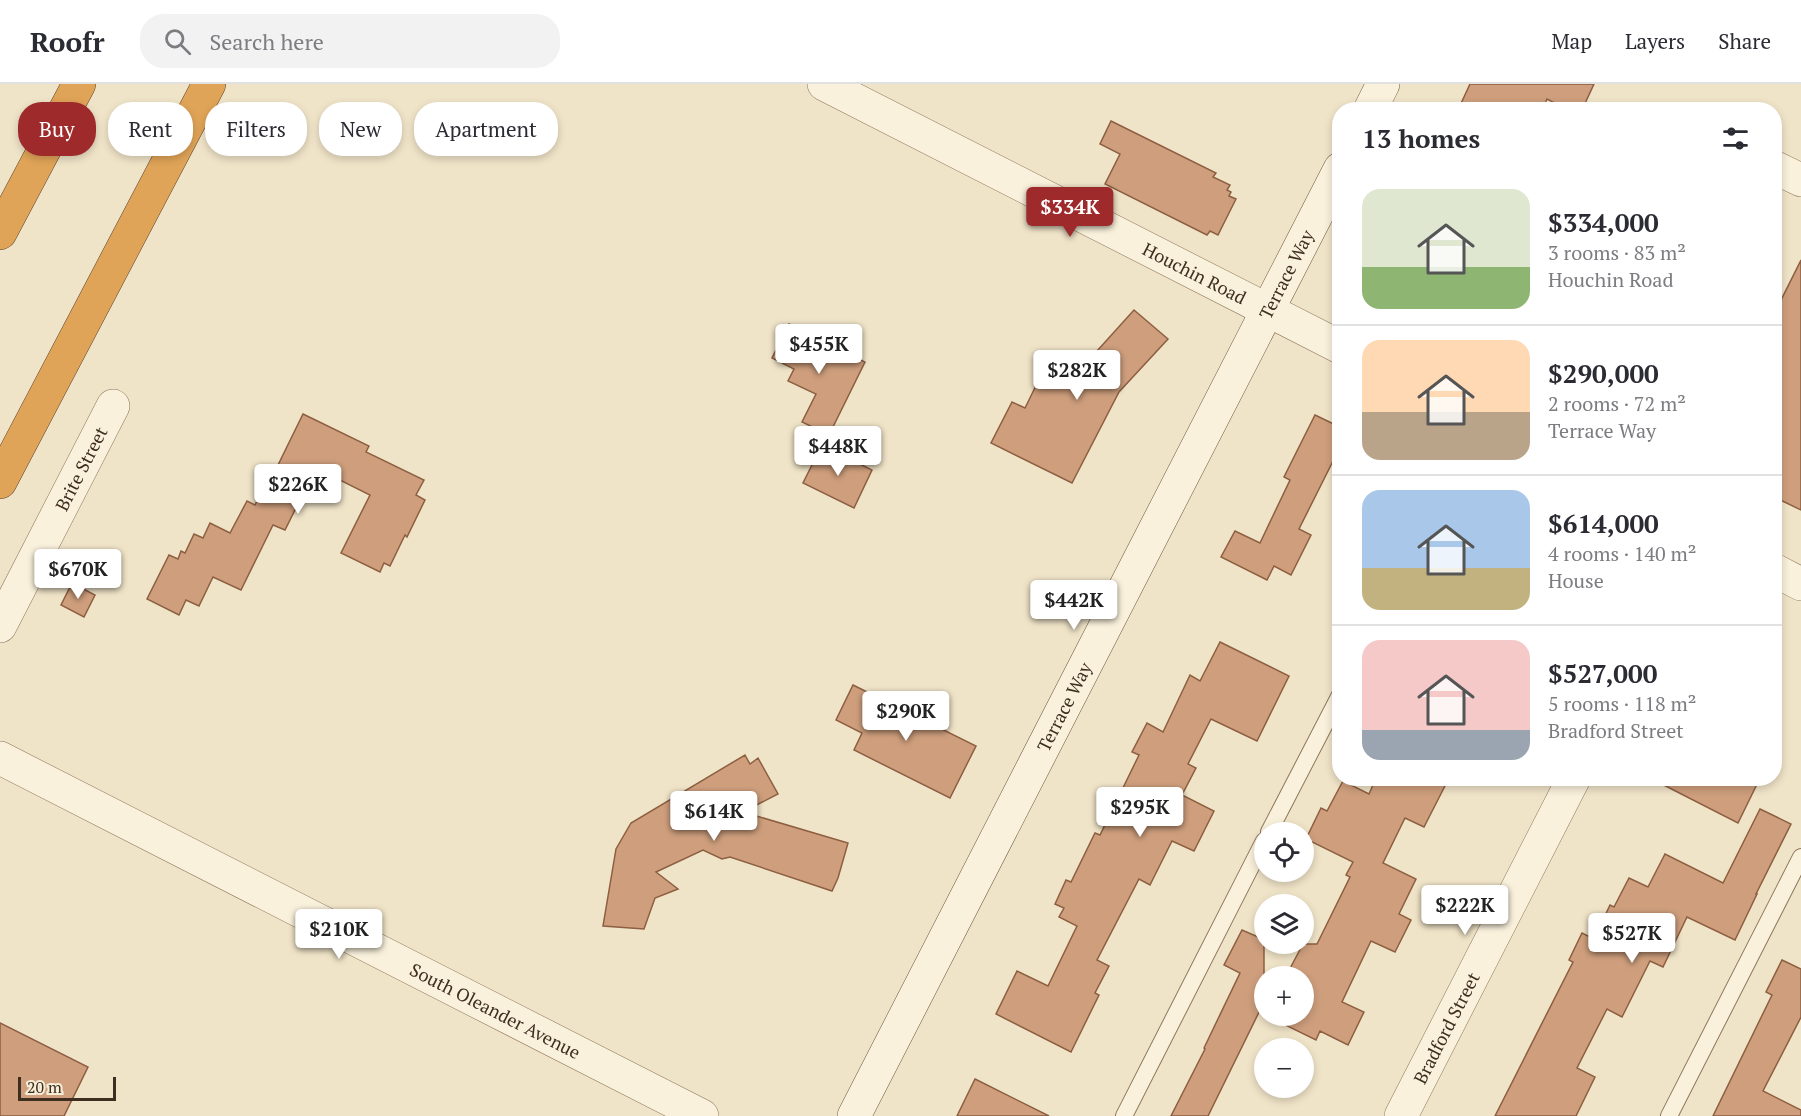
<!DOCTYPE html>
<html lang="en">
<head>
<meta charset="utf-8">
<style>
  :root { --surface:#fff; --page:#f2f2f3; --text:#2b2b33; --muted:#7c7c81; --line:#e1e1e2; --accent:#9e2a2b }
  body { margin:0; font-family:"PT Serif",serif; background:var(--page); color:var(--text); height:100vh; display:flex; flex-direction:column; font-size:22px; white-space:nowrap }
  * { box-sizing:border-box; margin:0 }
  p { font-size:20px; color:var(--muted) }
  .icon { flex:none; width:33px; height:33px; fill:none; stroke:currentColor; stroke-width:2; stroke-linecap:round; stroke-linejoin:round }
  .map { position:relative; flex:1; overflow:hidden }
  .sheet { position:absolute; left:1332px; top:18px; width:450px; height:684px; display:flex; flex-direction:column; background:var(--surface); border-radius:24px; box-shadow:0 3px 9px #0003 }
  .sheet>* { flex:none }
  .top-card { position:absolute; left:18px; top:18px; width:570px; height:54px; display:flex; gap:12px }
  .fabs { position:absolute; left:1254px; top:738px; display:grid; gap:12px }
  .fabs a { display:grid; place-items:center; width:60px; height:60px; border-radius:50%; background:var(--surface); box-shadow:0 3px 9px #0003; font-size:30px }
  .scale { position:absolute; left:18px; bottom:15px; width:98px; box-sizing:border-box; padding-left:6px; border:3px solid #3d2e20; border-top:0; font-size:16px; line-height:21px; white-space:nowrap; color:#3d2e20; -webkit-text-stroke:4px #f7eed8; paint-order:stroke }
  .price { position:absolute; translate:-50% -51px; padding:0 14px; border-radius:6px; background:#fff; color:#222; font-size:20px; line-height:39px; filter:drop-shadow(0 2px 3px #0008) }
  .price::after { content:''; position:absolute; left:50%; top:36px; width:18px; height:14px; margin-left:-9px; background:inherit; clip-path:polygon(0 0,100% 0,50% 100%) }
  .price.selected { background:var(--accent); color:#fff }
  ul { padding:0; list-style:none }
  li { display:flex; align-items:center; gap:18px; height:150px; padding:0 30px }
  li+li { border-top:2px solid var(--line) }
  li span { display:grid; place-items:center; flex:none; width:168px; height:120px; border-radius:18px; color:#555 }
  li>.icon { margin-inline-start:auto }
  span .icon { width:72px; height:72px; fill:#fffc; stroke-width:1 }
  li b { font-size:26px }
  h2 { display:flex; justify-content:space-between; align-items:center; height:72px; padding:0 30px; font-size:26px }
  .pill { padding:0 21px; border-radius:24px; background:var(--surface); box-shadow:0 3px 9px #0003; font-size:21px; line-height:54px }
  .pill.selected { background:var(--accent); color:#fff }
  header { display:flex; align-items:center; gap:36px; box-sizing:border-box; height:84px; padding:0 30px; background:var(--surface); border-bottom:2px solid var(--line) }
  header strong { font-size:28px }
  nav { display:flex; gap:33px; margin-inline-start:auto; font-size:21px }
  .search { width:420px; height:54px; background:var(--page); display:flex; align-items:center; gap:15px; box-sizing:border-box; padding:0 21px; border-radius:24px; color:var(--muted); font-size:22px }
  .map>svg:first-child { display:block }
  .building { fill:#cf9f7d; stroke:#8d5f41; stroke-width:1.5 }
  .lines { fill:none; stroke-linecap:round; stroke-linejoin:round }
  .lane-casing { stroke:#8d765c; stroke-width:18 }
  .street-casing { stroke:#8d765c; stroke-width:34 }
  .secondary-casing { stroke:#6f573f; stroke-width:34 }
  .highway-casing { stroke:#5b4430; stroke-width:34 }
  .lane { stroke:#faf1dc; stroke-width:16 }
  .street { stroke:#faf1dc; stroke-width:33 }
  .secondary { stroke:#faf1dc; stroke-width:33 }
  .highway { stroke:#e0a458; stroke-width:33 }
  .labels { text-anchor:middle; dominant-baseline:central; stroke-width:5; stroke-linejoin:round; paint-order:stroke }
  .street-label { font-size:18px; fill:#3d2e20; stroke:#f7eed8 }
</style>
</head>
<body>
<header>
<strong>Roofr</strong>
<div class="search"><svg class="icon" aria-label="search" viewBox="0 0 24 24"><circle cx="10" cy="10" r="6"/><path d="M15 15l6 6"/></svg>Search here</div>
<nav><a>Map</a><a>Layers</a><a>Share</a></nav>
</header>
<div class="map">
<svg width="1801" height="1032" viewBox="0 0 1801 1032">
  <rect width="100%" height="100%" fill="#f0e4c8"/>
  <g class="building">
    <path d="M1470,0H1594L1582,26H1568L1547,15L1542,26H1458Z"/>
    <path d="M1111,37L1216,89L1213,93L1230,101L1227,106L1231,108L1229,112L1236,115L1218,151L1210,147L1207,151L1105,100L1120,70L1100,60Z"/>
    <path d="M1801,176V426L1774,413V230Z"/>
    <path d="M1134,226L1168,255L1119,308L1072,399L991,359L1012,318L1025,324L1050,273L1078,288Z"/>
    <path d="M789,240L865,278L829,351L802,338L816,310L788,297L794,285L772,274Z"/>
    <path d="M303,330L369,362L366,368L424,396L416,411L425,416L407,453L405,451L390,482L384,479L380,488L341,469L370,411L316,384L285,446L273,441L241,506L213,493L199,522L186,516L179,531L147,515L169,471L178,475L181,467L185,469L194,450L203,454L210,439L230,449L247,417L255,421L274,382L277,383Z"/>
    <path d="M1315,331L1340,343V363L1299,445L1311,451L1291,491L1274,482L1267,496L1221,473L1235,447L1260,459L1290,396L1284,393Z"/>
    <path d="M822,361L872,386L854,424L803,399Z"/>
    <path d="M72,499L95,511L84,533L61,521Z"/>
    <path d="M1220,558L1289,592L1257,657L1211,635L1188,680L1196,684L1182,711L1214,727L1194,767L1172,757L1150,801L1139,795L1097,876L1109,882L1095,909L1099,911L1071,968L996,930L1017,887L1048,902L1077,842L1059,833L1064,824L1055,820L1066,796L1071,798L1095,749L1100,751L1139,671L1132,668L1147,639L1163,648L1190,591L1200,597Z"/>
    <path d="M853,601L976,662L950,714L854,666L862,649L836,636Z"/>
    <path d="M745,671L750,680L758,674L778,710L743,728L848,759L838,794L832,807L730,773L722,775L703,766L656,788L678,805L655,814L644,845L603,842L616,765L631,739Z"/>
    <path d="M1376,694H1449L1424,743L1405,734L1383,779L1416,795L1399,830L1411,836L1395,868L1371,857L1342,918L1364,928L1348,961L1320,947L1316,956L1267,932H1304V892H1286L1303,860H1317L1350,793L1346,791L1353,778L1306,755L1321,724L1327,727L1343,697L1369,710Z"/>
    <path d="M1650,694H1760L1738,739Z"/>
    <path d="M1760,725L1791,740L1756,810H1757L1735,856L1687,833L1663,883L1650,877L1622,933L1607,925L1577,984L1595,993L1576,1032H1495L1573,878L1569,876L1582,849L1594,855L1610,821L1614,823L1629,794L1648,803L1665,770L1723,799Z"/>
    <path d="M1264,840V918L1208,1032H1171L1205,965L1204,964L1240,889L1224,881L1242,846L1258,853Z"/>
    <path d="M1782,876L1801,885V933L1763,1007L1801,1026V1032H1713L1772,911L1766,908Z"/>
    <path d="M0,939L88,983L64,1032H0Z"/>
    <path d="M975,995L1049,1032H957Z"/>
  </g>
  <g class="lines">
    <g class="lane-casing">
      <g id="lane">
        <path d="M1269,748L1340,611"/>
        <path d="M1124,1032L1264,757"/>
        <path d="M1669,1032L1801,773"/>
      </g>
    </g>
    <g class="street-casing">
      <g id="street">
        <path id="s1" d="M824,0L1340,263"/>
        <path d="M1774,83L1801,96"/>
        <path d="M1774,486L1801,500"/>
        <path id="s2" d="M0,542L113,322"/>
        <path id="s3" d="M0,674L702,1032"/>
        <path id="s4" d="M1401,1032L1574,694"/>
      </g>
    </g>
    <g class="secondary-casing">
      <g id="secondary">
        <path d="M1370,26L1383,0"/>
        <path id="s5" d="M854,1032L1340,85"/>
      </g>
    </g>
    <g class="highway-casing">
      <g id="highway">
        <path d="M0,149L79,0"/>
        <path d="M0,398L209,0"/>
      </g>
    </g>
    <use href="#lane" class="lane"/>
    <use href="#street" class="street"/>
    <use href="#secondary" class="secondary"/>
    <use href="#highway" class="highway"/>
  </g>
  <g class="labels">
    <g class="street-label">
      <text stroke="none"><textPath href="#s1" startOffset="416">Houchin Road</textPath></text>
      <text stroke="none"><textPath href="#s5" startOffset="946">Terrace Way</textPath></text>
      <text stroke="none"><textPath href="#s2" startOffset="177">Brite Street</textPath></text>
      <text stroke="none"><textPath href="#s5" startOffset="460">Terrace Way</textPath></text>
      <text stroke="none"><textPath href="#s3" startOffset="556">South Oleander Avenue</textPath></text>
      <text stroke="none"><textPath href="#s4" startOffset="99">Bradford Street</textPath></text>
    </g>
  </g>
</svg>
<div class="fabs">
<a><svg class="icon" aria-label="locate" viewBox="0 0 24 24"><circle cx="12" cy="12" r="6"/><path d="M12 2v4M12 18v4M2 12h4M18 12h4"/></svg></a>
<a><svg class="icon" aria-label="layers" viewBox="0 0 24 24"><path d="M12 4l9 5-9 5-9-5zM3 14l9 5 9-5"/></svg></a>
<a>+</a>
<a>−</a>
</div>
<div class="scale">20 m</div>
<b class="price selected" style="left:1070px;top:154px">$334K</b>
<b class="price" style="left:819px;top:291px">$455K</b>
<b class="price" style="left:1077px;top:317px">$282K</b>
<b class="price" style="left:838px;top:393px">$448K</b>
<b class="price" style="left:298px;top:431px">$226K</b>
<b class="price" style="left:78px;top:516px">$670K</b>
<b class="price" style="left:1074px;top:547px">$442K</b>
<b class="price" style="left:906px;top:658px">$290K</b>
<b class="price" style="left:1140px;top:754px">$295K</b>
<b class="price" style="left:714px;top:758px">$614K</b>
<b class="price" style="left:1465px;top:852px">$222K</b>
<b class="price" style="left:339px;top:876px">$210K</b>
<b class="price" style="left:1632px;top:880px">$527K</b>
<div class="top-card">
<a class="pill selected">Buy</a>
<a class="pill">Rent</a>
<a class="pill">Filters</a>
<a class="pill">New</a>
<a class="pill">Apartment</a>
</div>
<section class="sheet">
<h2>13 homes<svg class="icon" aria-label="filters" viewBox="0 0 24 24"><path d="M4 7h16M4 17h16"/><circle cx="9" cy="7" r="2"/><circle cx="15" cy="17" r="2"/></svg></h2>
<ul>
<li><span style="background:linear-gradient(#dfe7d0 65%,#8fb573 0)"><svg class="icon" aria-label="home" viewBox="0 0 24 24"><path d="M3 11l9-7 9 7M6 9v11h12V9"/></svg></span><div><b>$334,000</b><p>3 rooms · 83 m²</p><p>Houchin Road</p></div></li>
<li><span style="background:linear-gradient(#ffd9b3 60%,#b9a48a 0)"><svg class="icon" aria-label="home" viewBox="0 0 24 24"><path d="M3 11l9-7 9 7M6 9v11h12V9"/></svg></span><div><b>$290,000</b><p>2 rooms · 72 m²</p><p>Terrace Way</p></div></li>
<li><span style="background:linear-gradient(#a9c7e8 65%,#c2b280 0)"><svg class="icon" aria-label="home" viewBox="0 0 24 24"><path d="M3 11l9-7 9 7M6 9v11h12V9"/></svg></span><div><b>$614,000</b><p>4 rooms · 140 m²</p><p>House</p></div></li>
<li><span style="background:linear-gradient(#f6c9c9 75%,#9aa5b1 0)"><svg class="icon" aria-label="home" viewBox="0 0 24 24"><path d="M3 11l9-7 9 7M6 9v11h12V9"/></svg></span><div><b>$527,000</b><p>5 rooms · 118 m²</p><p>Bradford Street</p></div></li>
</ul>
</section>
</div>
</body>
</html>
